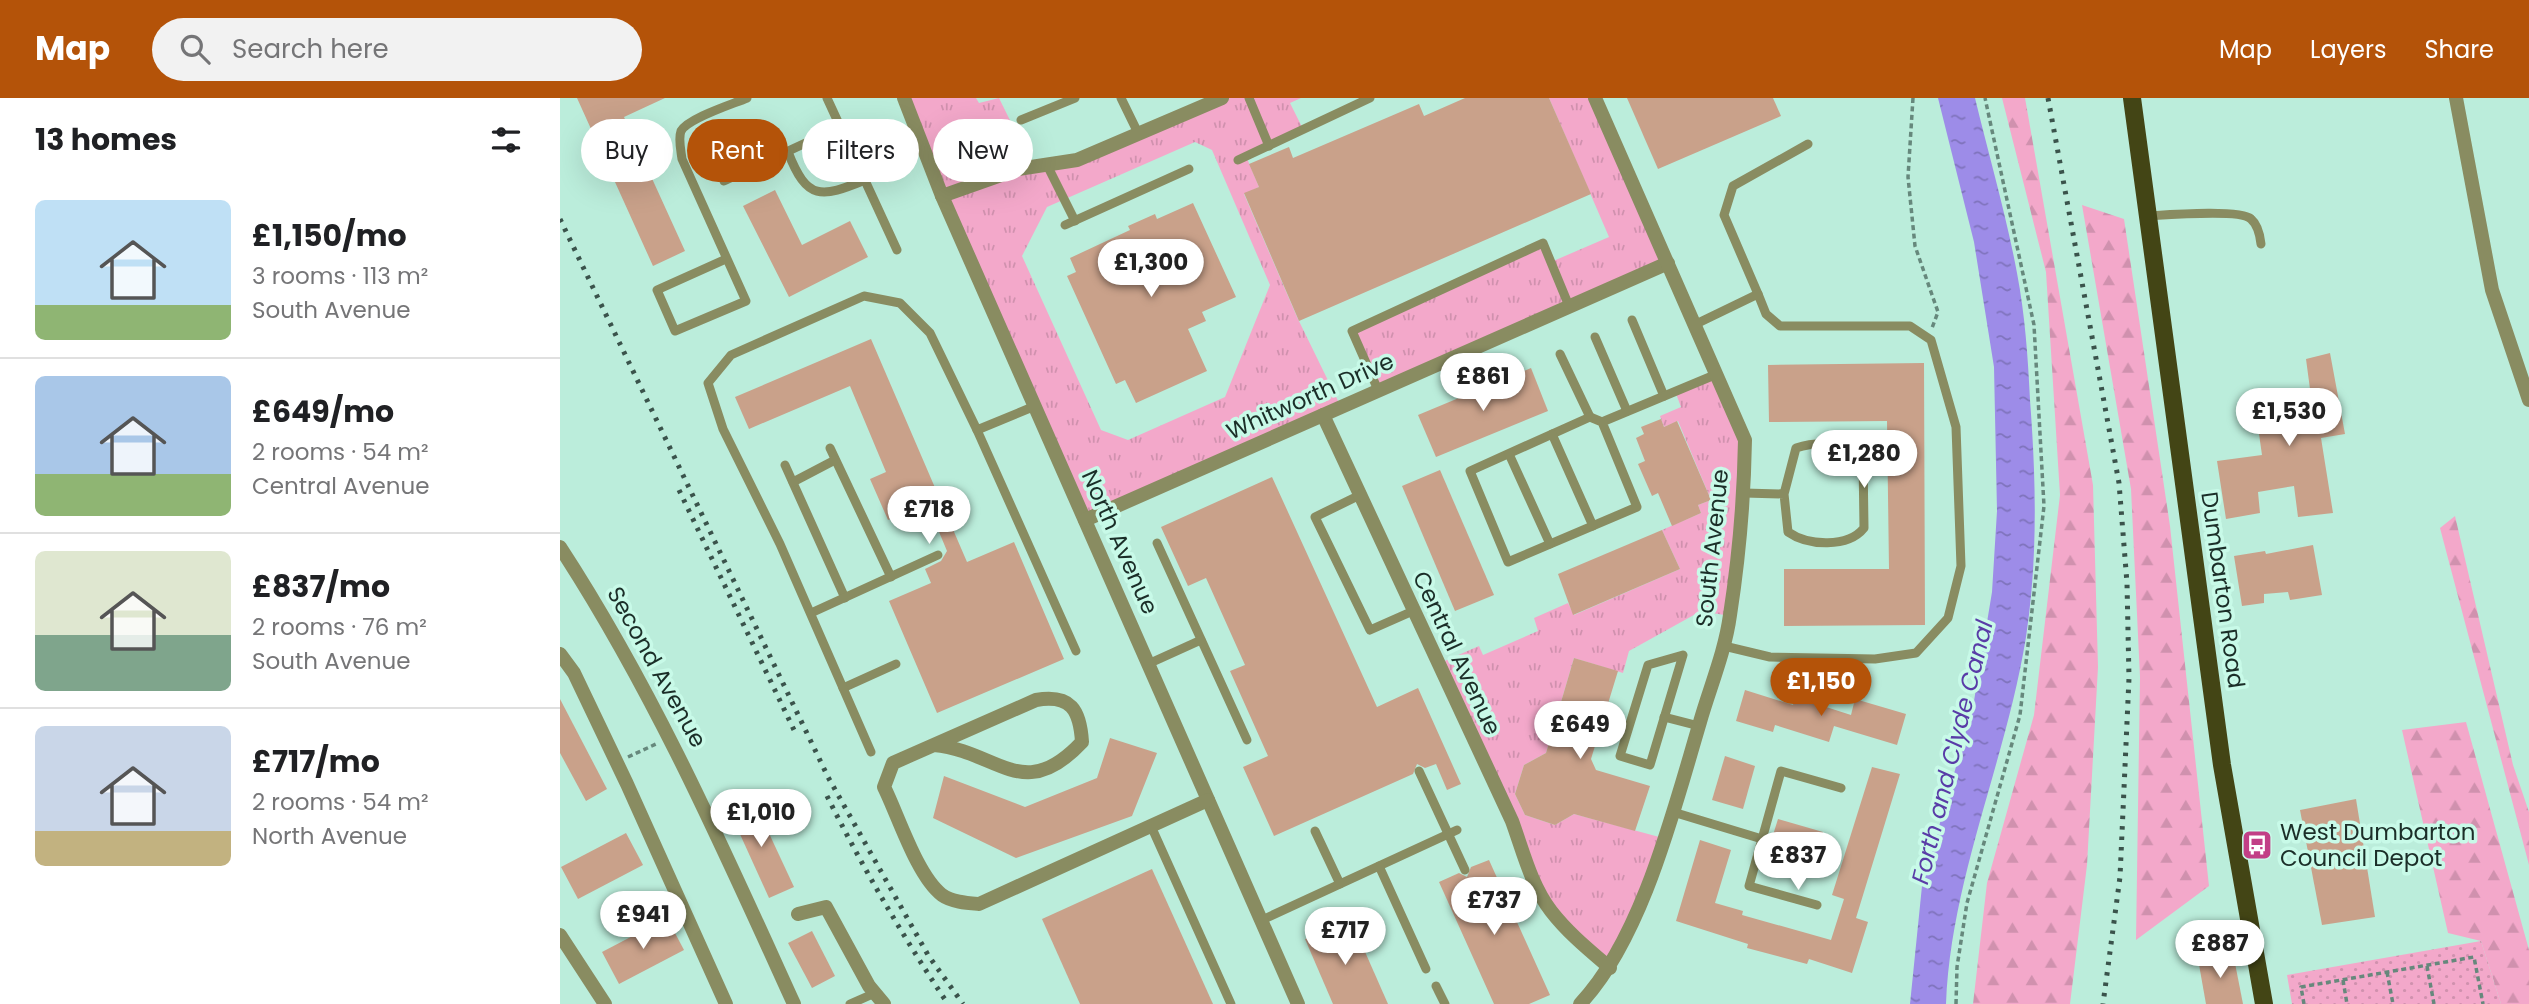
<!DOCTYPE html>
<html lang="en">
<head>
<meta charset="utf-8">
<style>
  :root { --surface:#fff; --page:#f2f2f2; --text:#202124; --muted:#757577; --line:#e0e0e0; --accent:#b45309 }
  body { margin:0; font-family:Poppins,sans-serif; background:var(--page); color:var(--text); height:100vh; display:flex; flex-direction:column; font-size:26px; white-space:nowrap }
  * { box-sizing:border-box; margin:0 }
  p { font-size:23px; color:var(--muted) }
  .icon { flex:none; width:38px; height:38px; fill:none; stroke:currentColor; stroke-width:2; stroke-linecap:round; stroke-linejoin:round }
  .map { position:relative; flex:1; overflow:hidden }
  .details { display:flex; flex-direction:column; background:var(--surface); width:560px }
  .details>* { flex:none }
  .banner { position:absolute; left:21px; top:21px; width:665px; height:63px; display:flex; gap:14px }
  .price { position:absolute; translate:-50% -60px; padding:0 16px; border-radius:24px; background:#fff; color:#222; font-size:23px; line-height:46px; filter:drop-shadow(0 2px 4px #0008) }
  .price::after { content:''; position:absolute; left:50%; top:42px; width:21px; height:16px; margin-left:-10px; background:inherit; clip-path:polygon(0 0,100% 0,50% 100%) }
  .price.selected { background:var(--accent); color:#fff }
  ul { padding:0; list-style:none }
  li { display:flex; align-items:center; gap:21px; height:175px; padding:0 35px }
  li+li { border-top:2px solid var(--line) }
  li span { display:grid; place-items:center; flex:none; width:196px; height:140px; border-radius:10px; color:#555 }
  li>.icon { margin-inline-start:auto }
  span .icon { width:84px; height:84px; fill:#fffc; stroke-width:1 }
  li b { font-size:30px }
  h2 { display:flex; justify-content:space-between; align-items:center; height:84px; padding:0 35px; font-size:30px }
  .chip { padding:0 24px; border-radius:32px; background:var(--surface); box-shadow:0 7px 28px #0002; font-size:24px; line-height:63px }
  .chip.selected { background:var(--accent); color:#fff }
  header { display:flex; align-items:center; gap:42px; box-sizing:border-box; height:98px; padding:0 35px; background:var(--accent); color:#fff }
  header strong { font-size:33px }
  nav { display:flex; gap:38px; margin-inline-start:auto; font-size:24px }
  .search { width:490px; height:63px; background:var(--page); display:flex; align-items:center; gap:18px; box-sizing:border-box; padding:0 24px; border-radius:38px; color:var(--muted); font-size:26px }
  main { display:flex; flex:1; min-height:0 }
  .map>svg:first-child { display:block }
  .grass { fill:url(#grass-tufts); fill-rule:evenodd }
  .forest { fill:url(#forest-firs) }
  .garden { fill:url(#garden-dots) }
  .water { fill:url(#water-ripples) }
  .building { fill:#c9a18a }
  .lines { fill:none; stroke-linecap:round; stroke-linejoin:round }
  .path { stroke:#66887c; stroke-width:3.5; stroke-dasharray:5 3.5; stroke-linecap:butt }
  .lane { stroke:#898c61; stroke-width:9 }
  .street { stroke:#898c61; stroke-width:14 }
  .primary { stroke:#434515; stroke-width:18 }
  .rail { stroke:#3a534b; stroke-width:5; stroke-dasharray:3.5 7; stroke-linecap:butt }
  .labels { text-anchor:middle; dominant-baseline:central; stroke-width:7; stroke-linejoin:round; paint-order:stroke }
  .street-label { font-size:23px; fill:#1b2e28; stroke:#c8fae8 }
  .poi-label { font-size:23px; fill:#1b2e28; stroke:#c8fae8; text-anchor:start }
  .water-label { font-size:24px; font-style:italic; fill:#593ca7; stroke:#c8fae8 }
</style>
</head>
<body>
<header>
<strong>Map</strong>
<div class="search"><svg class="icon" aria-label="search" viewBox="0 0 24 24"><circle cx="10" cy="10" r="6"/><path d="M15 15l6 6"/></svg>Search here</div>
<nav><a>Map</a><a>Layers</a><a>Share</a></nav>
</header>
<main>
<section class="details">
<h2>13 homes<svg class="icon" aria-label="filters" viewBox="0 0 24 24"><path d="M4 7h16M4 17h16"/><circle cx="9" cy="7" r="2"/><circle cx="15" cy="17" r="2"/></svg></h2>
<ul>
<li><span style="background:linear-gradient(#bfe0f5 75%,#8fb573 0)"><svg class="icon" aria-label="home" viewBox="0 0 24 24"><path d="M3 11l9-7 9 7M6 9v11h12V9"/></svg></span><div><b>£1,150/mo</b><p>3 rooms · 113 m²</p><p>South Avenue</p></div></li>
<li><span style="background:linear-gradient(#a9c7e8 70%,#8fb573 0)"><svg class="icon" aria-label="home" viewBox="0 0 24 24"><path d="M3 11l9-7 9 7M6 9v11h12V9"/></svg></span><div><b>£649/mo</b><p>2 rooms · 54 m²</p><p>Central Avenue</p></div></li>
<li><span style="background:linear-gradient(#dfe7d0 60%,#7fa58c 0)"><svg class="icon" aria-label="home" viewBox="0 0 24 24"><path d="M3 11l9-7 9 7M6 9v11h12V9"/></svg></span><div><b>£837/mo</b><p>2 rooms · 76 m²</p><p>South Avenue</p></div></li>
<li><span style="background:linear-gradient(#c9d6e8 75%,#c2b280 0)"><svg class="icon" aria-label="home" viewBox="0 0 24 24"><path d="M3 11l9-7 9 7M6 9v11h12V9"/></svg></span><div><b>£717/mo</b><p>2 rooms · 54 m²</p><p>North Avenue</p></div></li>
</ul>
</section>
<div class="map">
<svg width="1969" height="906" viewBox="0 0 1969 906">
  <defs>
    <pattern id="grass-tufts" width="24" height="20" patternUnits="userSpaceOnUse" patternTransform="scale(1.75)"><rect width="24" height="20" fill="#f3a8ca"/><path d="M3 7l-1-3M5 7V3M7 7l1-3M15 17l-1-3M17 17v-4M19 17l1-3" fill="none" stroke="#d091ae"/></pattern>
    <pattern id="forest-firs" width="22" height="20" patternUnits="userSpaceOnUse" patternTransform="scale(1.75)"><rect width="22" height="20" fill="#f3a8ca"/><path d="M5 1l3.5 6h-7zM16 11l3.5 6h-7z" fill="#d091ae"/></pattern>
    <pattern id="garden-dots" width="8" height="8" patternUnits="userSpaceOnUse" patternTransform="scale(1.75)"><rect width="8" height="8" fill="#f3a8ca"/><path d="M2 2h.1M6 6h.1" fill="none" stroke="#d091ae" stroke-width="1.8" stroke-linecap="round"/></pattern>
    <pattern id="water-ripples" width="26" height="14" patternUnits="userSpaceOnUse" patternTransform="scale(1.75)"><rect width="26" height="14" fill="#9d8ce8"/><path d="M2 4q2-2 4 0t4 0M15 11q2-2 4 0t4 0" fill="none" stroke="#7f73bc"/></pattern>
  </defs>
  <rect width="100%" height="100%" fill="#bbeddb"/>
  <g class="grass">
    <path d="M344,0H416L419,5L439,0L473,69L517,62L662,0H741L730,5L743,31L686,58L699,89L684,96L737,219L781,309L525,422ZM635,44L652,52L710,187L665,299L568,342L541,332L462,158L487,109Z"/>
    <path d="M989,0H1035L1108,165L818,292L792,233L983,145L991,164L1049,139Z"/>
    <path d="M1157,276L1185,342L1170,518L1141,513L1069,553L1063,575L1014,560L986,655L964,667L955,696L965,717L995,727L1014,716L1103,740L1050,870L989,811L880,565L919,548L923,557L978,533L974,520L1008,505L1014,517L1120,471L1102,432L1141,415L1138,407L1151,402L1118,323L1104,329L1100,318L1121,309L1115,293Z"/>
  </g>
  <g class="forest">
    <path d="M1442,0H1465L1533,387L1538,569L1527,767L1510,906H1413L1427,785L1474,617L1500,397L1486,174Z"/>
    <path d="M1522,107L1564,121L1610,428L1649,788L1576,842L1580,579L1571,391Z"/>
    <path d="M1895,418L1953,667L1969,714V767L1880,430Z"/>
    <path d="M1906,624L1969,852V906H1941L1921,843L1888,835L1842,632Z"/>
  </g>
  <path class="garden" d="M1921,843L1941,906H1732L1727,877Z"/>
  <path class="water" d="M1378,0H1415C1429,58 1446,116 1457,175C1465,217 1468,259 1470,302C1476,381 1478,460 1466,539C1446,663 1391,780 1386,906H1350L1362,788L1413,609L1432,494L1437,413L1434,269L1414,144Z"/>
  <g class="building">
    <path d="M17,0H105L64,19L125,153L93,168Z"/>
    <path d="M905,0H989L1031,96L739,223L684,95L699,89L689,66L729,49L733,60L859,6L864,18Z"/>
    <path d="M1067,0H1213L1221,18L1098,71Z"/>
    <path d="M215,92L242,147L290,123L308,159L229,199L183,108Z"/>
    <path d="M633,105L676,199L642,214L646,223L628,231L647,273L576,305L565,282L556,286L507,178L516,174L510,160L570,132L568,128L595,116L597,121Z"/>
    <path d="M311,241L407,464L454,444L504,561L377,615L329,503L371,485L365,471L381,463L387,453L367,405L328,422L310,381L326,374L290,288L189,331L175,299Z"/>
    <path d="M1770,255L1785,336L1761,340L1773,415L1738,419L1734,388L1698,394L1700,415L1666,421L1657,363L1702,357L1694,301L1750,291L1746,261Z"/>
    <path d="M1364,265L1365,527L1224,528V471H1329L1327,323L1209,324L1208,267Z"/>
    <path d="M971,270L988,313L876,359L858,317Z"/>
    <path d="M1101,321L1104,329L1117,323L1151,402L1138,407L1141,415L1112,428L1098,395L1092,398L1078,366L1085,363L1076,340L1084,336L1081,329Z"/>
    <path d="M880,372L934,497L895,513L842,388Z"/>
    <path d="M712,379L817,609L858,590L901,686L887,692L876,666L865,670L857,666L853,676L714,738L683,669L708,658L670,573L685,567L646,480L628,488L601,429Z"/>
    <path d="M1102,432L1120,471L1013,517L998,476Z"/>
    <path d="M1753,447L1762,497L1730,502L1728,494L1704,496V505L1682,508L1674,458L1705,453L1706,456Z"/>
    <path d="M1014,560L1058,573L1031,661L1036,672L1090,688L1075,733L1014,716L995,727L965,717L955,696L964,667L986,655Z"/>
    <path d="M1185,592L1233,607L1235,599L1291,617L1295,601L1346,616L1337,647L1274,628L1269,644L1215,627L1213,634L1176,623Z"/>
    <path d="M0,601L47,691L26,703L0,655Z"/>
    <path d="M550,640L597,655L572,718L456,760L373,720L384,678L465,709L537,680Z"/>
    <path d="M1165,658L1195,668L1183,711L1152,702Z"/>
    <path d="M1312,669L1340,676L1296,820L1308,824L1292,875L1249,861L1247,866L1187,850L1188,846L1116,823L1140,742L1171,752L1155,805L1183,813L1182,817L1271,842L1284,801L1272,797Z"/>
    <path d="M193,701L234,789L209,800L169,712Z"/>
    <path d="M1796,701L1815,819L1762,827L1740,712Z"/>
    <path d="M1218,721L1263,734L1255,763L1209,750Z"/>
    <path d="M66,735L83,767L18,801L1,769Z"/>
    <path d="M929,762L990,897L969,906H934L879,784L899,775L907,779L911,769Z"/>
    <path d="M592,771L653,906H520L482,821Z"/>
    <path d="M107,820L124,852L59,886L42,854Z"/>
    <path d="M791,822L828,906H773L745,841Z"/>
    <path d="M252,833L275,878L252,890L228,845Z"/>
    <path d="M1673,855L1683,906H1646L1638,861Z"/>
  </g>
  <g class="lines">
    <g class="path">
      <path d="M1353,0L1348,79L1355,148L1378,214L1372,230"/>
      <path d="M68,659L96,646"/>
      <path d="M1867,868L1874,906"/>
      <path d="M1827,874L1833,906"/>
      <path d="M1783,882L1787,906"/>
      <path d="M1396,906L1397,869L1407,805L1460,617L1484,408L1474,227L1425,0"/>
      <path d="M1744,906L1741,889L1914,859L1923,906"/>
    </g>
    <g class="lane">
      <path d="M267,0L337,152"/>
      <path d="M561,0L579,37"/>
      <path d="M689,0L709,48"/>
      <path d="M461,22L515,0"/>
      <path d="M228,54C247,103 261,100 305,82"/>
      <path d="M678,62L810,0"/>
      <path d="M487,67L515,123"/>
      <path d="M164,83L280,29"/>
      <path d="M1588,118C1605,117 1681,111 1691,121C1698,127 1700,137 1701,146"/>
      <path d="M505,127L629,71"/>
      <path d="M166,161L97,192L115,233L186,203L122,61C121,53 118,41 121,33C128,20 173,6 187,0"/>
      <path d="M1198,196L1164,117L1173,88L1248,46"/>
      <path d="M1072,222L1104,298"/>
      <path d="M1136,226L1198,196L1206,216L1220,228H1350L1371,242L1396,329L1401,468L1388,520L1356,555L1315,561L1210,559L1164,548"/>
      <path d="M1035,239L1067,313"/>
      <path d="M1000,256L1030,319"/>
      <path d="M818,292L792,233L983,145L1009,208"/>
      <path d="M1042,324L1030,319L910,373L948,464L1077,409L1042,324L1157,276"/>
      <path d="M417,332L516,553"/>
      <path d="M992,336L1033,428"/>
      <path d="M270,350L331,479"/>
      <path d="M949,356L990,446"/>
      <path d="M225,367L285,500"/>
      <path d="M233,384L275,362"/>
      <path d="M1184,395L1224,396L1236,350C1258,343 1286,344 1303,359L1304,430C1288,450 1248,448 1228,434L1224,396"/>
      <path d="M800,397L755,419L810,532L853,513"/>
      <path d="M597,445L687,642"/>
      <path d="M251,515L378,457"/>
      <path d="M1123,557L1090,667L1060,658L1088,567Z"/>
      <path d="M588,566L641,542"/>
      <path d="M283,590L336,566"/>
      <path d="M1104,619L1139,628"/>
      <path d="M311,654L220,446L163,331L148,285L171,257L304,198L340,205L370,235L417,332L475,308"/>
      <path d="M859,673L905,772"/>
      <path d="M1113,714L1202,741"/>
      <path d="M591,728L671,906"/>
      <path d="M755,733L780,786"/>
      <path d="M819,768L866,871"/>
      <path d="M1257,807L1189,788L1221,673L1281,690"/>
      <path d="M702,822L897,732"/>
      <path d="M876,888L885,906"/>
      <path d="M290,906L315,895"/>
    </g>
    <g class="street">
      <path d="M344,0L382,98L738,906"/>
      <path d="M1896,0L1932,192L1969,302"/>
      <path d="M382,98L458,71L517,62L662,0"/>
      <path d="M763,317L952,723C963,753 971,787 991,813C1008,835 1029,852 1050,870"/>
      <path d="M525,422L1108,165"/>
      <path d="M0,449C94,593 163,750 234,906"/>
      <path d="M0,556L14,575L67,686L166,906"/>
      <path d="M374,647C438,653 463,707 522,644C520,612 511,596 476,602L333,665L324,689C338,717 357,778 382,797C392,804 407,805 419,806L648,702"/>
      <path d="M238,816L266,809L309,888L324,906"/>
      <path d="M0,837L45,906"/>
      <path d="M1020,906C1082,841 1114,711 1140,624C1150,589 1165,554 1170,517C1179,459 1184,401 1185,342L1035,0"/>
    </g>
    <path class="primary" d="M1572,0L1662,667L1704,906"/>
    <g class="rail">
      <path d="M1488,0L1559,385L1567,485L1569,580L1560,779L1543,906"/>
      <path d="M0,121L268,679L368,857L403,906"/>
      <path d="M119,392L234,632"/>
      <path d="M267,698C303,770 343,839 388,906"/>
    </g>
  </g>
  <defs>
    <g id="bus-square" transform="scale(1.575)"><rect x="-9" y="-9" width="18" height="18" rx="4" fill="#c23f86" stroke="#c8fae8"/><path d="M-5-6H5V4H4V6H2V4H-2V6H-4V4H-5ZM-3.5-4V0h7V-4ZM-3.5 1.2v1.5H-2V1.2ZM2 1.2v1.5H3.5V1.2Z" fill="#fff"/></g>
  </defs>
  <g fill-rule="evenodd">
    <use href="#bus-square" x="1697" y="747"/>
  </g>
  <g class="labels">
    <g class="street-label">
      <text transform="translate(750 298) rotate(-24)">Whitworth Drive</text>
      <text transform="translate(560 444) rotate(66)">North Avenue</text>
      <text transform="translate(1152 450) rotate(-84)">South Avenue</text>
      <text transform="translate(1663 492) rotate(82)">Dumbarton Road</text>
      <text transform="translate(897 555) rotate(65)">Central Avenue</text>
      <text transform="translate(97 569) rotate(61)">Second Avenue</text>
    </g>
    <g class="poi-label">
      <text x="1720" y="734">West Dumbarton<tspan x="1720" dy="26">Council Depot</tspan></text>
    </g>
    <g class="water-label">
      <text transform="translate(1392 654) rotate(-76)">Forth and Clyde Canal</text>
    </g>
  </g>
</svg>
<b class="price" style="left:591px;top:201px">£1,300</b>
<b class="price" style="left:923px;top:315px">£861</b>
<b class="price" style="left:1729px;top:350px">£1,530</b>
<b class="price" style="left:1304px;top:392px">£1,280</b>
<b class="price" style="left:369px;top:448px">£718</b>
<b class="price selected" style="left:1261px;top:620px">£1,150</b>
<b class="price" style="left:1020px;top:663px">£649</b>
<b class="price" style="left:201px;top:751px">£1,010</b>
<b class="price" style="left:1238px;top:794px">£837</b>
<b class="price" style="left:934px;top:839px">£737</b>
<b class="price" style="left:83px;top:853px">£941</b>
<b class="price" style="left:785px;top:869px">£717</b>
<b class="price" style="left:1660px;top:882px">£887</b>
<div class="banner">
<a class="chip">Buy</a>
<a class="chip selected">Rent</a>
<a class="chip">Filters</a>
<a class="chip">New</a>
</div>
</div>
</main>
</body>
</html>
